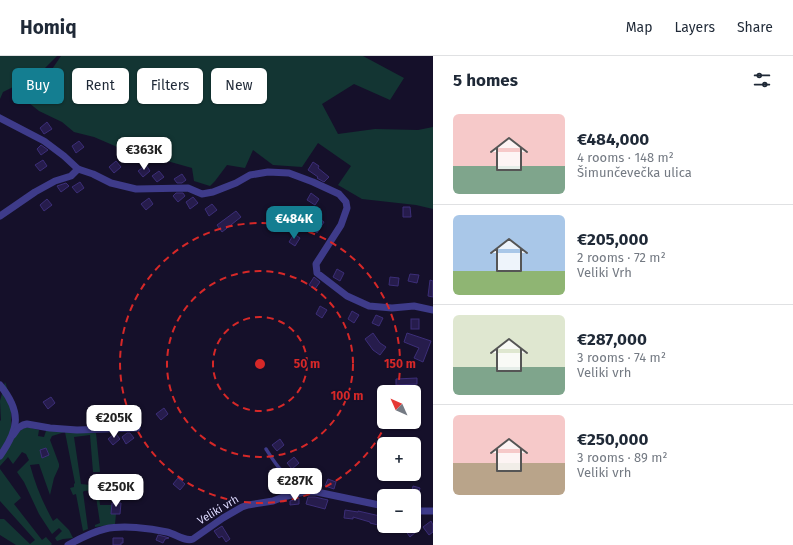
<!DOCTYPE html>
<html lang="en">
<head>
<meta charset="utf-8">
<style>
  :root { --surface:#fff; --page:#f2f2f3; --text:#1f2937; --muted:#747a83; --line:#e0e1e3; --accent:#147e91 }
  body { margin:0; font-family:"Fira Sans",sans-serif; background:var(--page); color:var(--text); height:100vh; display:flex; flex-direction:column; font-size:15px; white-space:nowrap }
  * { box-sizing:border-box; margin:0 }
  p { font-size:13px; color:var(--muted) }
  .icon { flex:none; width:22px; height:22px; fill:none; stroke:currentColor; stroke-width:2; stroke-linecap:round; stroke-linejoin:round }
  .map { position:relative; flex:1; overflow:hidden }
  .panel { display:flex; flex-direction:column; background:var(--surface); width:360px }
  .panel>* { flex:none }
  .hud { position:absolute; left:12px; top:12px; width:361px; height:36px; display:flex; gap:8px }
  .needle { width:26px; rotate:315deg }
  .controls { position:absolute; left:377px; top:329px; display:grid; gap:8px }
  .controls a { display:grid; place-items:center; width:44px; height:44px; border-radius:6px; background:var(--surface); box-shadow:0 1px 3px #0004; font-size:20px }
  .price { position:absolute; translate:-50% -34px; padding:0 9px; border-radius:8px; background:#fff; color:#222; font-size:13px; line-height:26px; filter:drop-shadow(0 1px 2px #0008) }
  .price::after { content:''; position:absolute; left:50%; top:24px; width:12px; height:9px; margin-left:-6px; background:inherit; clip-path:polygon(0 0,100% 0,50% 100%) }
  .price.selected { background:var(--accent); color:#fff }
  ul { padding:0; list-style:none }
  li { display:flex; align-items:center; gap:12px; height:100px; padding:0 20px }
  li+li { border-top:1px solid var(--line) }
  li span { display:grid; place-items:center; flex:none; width:112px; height:80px; border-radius:6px; color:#555 }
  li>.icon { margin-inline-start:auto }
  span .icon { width:48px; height:48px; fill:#fffc; stroke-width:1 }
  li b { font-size:17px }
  h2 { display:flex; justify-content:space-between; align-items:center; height:48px; padding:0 20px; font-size:17px }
  .chip { padding:0 14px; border-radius:6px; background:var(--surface); box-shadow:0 1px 3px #0004; font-size:14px; line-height:36px }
  .chip.selected { background:var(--accent); color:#fff }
  header { display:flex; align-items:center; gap:24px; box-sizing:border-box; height:56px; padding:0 20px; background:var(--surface); border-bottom:1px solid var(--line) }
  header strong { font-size:19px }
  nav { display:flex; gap:22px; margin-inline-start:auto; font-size:14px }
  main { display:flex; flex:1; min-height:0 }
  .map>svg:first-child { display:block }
  .green { fill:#133533 }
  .building { fill:#261c4c; stroke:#3c2e78 }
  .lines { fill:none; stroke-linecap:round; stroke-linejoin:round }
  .service { stroke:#3e3b8a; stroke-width:3.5 }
  .minor { stroke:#3e3b8a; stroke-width:7 }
  .ring { fill:none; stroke:#d62828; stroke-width:2; stroke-dasharray:7 5 }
  .labels { text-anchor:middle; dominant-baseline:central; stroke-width:3; stroke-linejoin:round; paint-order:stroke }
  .street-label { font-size:11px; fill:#dedaff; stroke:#15102a }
  .centre { fill:#d62828; stroke:#15102a; stroke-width:2 }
  .ring-label { font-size:12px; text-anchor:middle; font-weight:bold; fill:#d62828; stroke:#15102a; stroke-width:3; stroke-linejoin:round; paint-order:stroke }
</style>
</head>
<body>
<header>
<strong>Homiq</strong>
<nav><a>Map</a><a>Layers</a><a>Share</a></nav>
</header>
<main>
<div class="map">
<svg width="433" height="489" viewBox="0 0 433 489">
  <rect width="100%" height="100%" fill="#15102a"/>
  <g class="green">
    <path d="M0,0H57L39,18L3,36L0,43Z"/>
    <path d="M61,0H363L404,22L390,44L354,28L322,48L338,78L375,73L418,74L433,71V153L416,149L362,143L338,129L351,110L318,87L302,111L273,109L253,94L245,112L227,109L215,125L210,130L194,125L192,112L160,103L139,105L115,90L94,81L74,76L62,66L39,55L29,47Z"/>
    <path d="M5,326L11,344V376L0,395V364L1,365L0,345Z"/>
    <path d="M24,372H31L39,374L38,380L44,381L46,375L47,374L96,377L100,416H93L90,379L74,381L81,428L90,429V432L95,431V433H98L100,449H112L111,457L116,458L115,468L95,471V469L100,467L95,434L84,435L83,436L88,473L83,475L76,438L73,439L70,432L74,431V428L75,427L65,376L52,380L50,384L59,408V411L54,422L50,439L39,408L30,409C35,428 43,447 53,465L57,462L69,474L73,482L63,483L57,485L55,482L62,475L59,472L52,478L39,458L24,426L17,416L29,404L26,398L22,396L13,408L8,401L0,410V402L15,380L20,375Z"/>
    <path d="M0,413L21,442L14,448L42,484L46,481L52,488L51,489H16L0,479V463H4L30,488L35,484L0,445Z"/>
  </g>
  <g class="building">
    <path d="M47,66L52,73L44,78L40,72Z"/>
    <path d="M79,85L84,91L76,97L72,90Z"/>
    <path d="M41,89L48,94L41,99L37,93Z"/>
    <path d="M43,104L47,110L40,115L35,109Z"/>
    <path d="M116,105L121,111L114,117L109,111Z"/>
    <path d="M313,106L319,110L318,112L329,121L324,126L317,122L318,121L308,114Z"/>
    <path d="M146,109L150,115L143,121L138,115Z"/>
    <path d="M159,115L164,121L157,126L152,120Z"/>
    <path d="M182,118L186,124L182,127H177L174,123Z"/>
    <path d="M80,126L84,132L77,137L72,131Z"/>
    <path d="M66,127L69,130L61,136L57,130Z"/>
    <path d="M176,137H183L185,140L178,146L173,140Z"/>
    <path d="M311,137L319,143L315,149L307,144Z"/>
    <path d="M193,141L198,147L190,153L186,146Z"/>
    <path d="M149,142L153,148L146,154L141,148Z"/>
    <path d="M47,143L52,149L44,155L40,149Z"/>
    <path d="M212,148L217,154L209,160L205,153Z"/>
    <path d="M403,151H410L411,161H403Z"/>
    <path d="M236,155L241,161L222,176L217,169Z"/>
    <path d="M316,160L324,166L317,177L309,171Z"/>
    <path d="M294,178L300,182L295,190L289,186Z"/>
    <path d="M337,213L344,217L340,225L333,221Z"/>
    <path d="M410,218L419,219L417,227L408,225Z"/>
    <path d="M314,221L320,226L315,233L309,229Z"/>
    <path d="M390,221L399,222L398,230L389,229Z"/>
    <path d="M430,224L433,225V241L428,240Z"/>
    <path d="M320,250L327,254L322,262L316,258Z"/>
    <path d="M352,255L359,259L354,267L348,263Z"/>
    <path d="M376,259L383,262L379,270L372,267Z"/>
    <rect x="411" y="263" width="8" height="10"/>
    <path d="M373,277L380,287L386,291L380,299L373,294L365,283Z"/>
    <path d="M407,277L431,285L423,306L414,302L419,292L404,286Z"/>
    <path d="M417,322V328L396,329V323Z"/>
    <path d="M51,341L55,347L48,353L43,346Z"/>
    <path d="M164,352L168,358L161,364L156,358Z"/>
    <path d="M127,377H130L134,382L126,388L122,381Z"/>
    <path d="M114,378H116L120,383L113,389L108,383Z"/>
    <path d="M280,383L284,389L277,395L272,389Z"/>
    <path d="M46,392L49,399L42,402L40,394Z"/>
    <path d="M294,401L299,407L292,413L287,407Z"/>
    <path d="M178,422L185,428L180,434L173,428Z"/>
    <path d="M328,423L336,426L334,433L325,430Z"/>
    <path d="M413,430L420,432L418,441L411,439Z"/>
    <path d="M308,441H315L328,444L325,453L306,448Z"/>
    <path d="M299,442V448L290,449V445Z"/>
    <path d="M112,447H121L120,458H111Z"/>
    <path d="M345,454L358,456V455L380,460L378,469L370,467V466L353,461V463L344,462Z"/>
    <path d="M431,465L433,469V476L429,479L423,471Z"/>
    <path d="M222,470L230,483L226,486L222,480L219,482L214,475Z"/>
    <path d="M411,470H413L417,475L410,481L405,474Z"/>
    <path d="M158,479L166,481L169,482L165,483L163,487L156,484Z"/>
    <path d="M113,482H123V487H121V489H113Z"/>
  </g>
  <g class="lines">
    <path class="service" d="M266,393C273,404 281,417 293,424C299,429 308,430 316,435"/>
    <g class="minor">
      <path d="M0,62L44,85L64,100L78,113"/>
      <path d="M0,160L35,136L55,125L71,120L78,113L93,118L111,127L136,133L188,132L202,138L213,136L236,127L250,119L268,116L289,117L313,126L339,138L346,146L347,152L341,169L316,208L317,217L347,240L369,250L392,252L414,250L433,254"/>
      <path d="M0,329C22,356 19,373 0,400"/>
      <path d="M13,379L18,372L23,369L27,368L50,372L77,374L137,372"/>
      <path d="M414,455H433"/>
      <path d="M68,489C79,483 92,476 105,473C122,469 150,472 167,476C176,478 185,486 193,483L223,462L242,451L248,449L273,445L283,441L304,436H317L384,450"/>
    </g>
  </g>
  <g class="ring">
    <circle cx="260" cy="308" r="47"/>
    <circle cx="260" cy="308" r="93"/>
    <path d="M387 366A140 140 0 1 1 397 336"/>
  </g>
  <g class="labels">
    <g class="street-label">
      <text transform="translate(218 454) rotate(-31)">Veliki vrh</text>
    </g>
  </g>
  <circle cx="260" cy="308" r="6" class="centre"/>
  <g class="ring-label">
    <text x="307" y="312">50 m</text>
    <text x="400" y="312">150 m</text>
    <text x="347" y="344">100 m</text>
  </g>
</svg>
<div class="controls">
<a><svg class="needle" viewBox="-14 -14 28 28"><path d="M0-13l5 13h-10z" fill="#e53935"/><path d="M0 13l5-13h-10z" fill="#747a83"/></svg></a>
<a>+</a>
<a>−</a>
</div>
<b class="price" style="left:144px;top:115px">€363K</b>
<b class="price selected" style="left:294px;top:184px">€484K</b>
<b class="price" style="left:114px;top:383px">€205K</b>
<b class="price" style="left:295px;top:446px">€287K</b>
<b class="price" style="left:116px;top:452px">€250K</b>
<div class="hud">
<a class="chip selected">Buy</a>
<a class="chip">Rent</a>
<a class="chip">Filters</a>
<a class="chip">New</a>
</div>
</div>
<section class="panel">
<h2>5 homes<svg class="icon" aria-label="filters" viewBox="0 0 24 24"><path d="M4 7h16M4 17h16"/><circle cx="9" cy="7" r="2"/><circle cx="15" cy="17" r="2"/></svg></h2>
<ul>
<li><span style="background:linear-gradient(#f6c9c9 65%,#7fa58c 0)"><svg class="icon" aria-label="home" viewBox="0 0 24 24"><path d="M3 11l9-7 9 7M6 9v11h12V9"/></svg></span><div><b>€484,000</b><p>4 rooms · 148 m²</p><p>Šimunčevečka ulica</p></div></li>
<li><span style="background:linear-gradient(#a9c7e8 70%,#8fb573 0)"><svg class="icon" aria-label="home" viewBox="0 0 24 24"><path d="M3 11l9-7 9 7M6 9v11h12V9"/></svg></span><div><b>€205,000</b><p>2 rooms · 72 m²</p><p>Veliki Vrh</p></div></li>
<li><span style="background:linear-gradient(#dfe7d0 65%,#7fa58c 0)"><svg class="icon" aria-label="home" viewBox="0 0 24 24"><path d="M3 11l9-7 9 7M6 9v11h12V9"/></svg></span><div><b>€287,000</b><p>3 rooms · 74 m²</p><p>Veliki vrh</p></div></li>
<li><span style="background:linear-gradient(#f6c9c9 60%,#b9a48a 0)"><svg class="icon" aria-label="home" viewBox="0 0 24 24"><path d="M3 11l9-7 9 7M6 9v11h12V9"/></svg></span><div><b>€250,000</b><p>3 rooms · 89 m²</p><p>Veliki vrh</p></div></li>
</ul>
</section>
</main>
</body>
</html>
